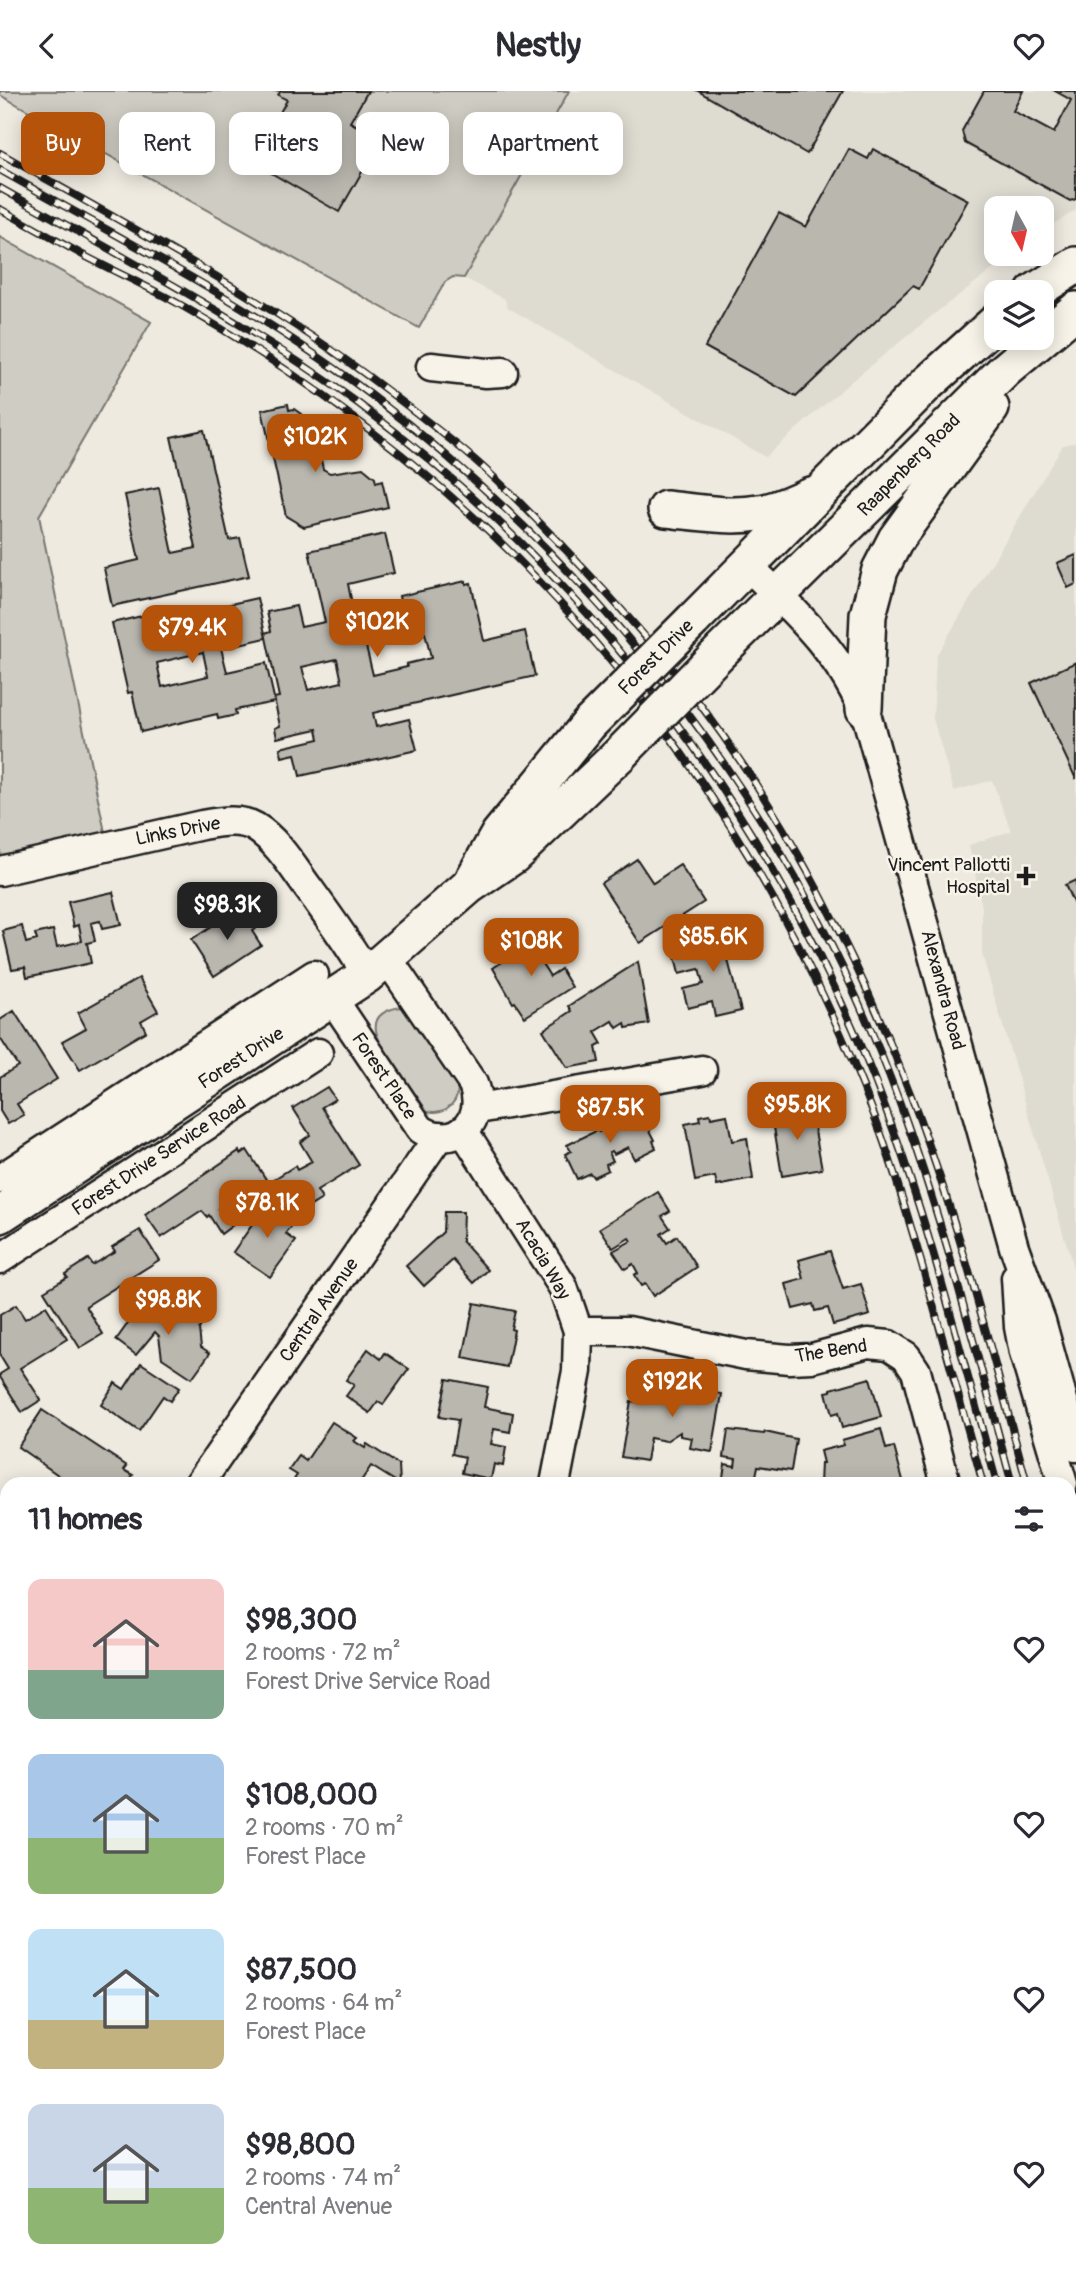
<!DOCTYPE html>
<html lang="en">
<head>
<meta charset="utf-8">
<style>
  :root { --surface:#fff; --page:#f2f2f3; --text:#2b2b33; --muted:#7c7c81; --accent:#b45309 }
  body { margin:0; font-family:Pangolin,sans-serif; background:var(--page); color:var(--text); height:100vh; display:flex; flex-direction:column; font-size:26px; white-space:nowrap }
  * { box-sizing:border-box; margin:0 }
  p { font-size:23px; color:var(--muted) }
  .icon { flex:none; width:38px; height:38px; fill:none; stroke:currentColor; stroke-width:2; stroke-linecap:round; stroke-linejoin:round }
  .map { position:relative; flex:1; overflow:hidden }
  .details { position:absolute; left:0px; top:1386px; width:1076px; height:800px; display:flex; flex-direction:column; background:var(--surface); border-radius:21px 21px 0 0; box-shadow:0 4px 18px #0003 }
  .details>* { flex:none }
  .banner { position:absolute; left:21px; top:21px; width:700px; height:63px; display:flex; gap:14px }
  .needle { width:46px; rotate:172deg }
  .controls { position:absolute; left:984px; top:105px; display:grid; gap:14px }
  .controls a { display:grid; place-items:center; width:70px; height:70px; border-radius:14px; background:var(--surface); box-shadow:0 4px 18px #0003; font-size:35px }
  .price { position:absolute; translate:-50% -60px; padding:0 16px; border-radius:14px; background:var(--accent); color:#fff; font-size:23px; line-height:46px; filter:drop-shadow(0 2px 4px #0008) }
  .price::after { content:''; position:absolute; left:50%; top:42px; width:21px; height:16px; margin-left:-10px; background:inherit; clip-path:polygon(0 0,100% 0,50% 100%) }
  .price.current { background:#222; color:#fff }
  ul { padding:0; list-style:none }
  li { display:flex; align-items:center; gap:21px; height:175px; padding:0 28px }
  li span { display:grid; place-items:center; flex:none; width:196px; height:140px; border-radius:14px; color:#555 }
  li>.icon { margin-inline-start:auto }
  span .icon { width:84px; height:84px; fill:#fffc; stroke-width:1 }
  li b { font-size:30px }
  h2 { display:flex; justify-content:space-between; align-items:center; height:84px; padding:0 28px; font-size:30px }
  .chip { padding:0 24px; border-radius:14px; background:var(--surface); box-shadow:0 4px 18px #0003; font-size:24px; line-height:63px }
  .chip.current { background:var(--accent); color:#fff }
  header { display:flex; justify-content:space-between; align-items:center; height:91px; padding:0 28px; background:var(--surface); font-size:32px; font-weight:700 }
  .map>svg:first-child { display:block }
  .built { fill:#dedbd1 }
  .green { fill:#cfccc3; stroke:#767470; stroke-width:2 }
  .building { fill:#bab7af; stroke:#1c1c1c; stroke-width:2; fill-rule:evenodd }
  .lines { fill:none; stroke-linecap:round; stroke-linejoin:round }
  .minor-casing { stroke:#1c1c1c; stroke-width:33 }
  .major-casing { stroke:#1c1c1c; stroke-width:40 }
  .minor { stroke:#f7f3e8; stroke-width:28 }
  .major { stroke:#f7f3e8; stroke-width:35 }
  .rail-casing { stroke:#1c1c1c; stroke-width:8 }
  .rail { stroke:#f7f3e8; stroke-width:5; stroke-dasharray:16; stroke-linecap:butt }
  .major-bridge-casing { stroke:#1c1c1c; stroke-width:40; stroke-linecap:butt }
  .major-bridge { stroke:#f7f3e8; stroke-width:35 }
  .poi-dot { fill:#1c1c1c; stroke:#f7f3e8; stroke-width:2.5 }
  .labels { text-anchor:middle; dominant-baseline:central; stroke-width:5; stroke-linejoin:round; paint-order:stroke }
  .street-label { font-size:19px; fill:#1c1c1c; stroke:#f7f3e8 }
  .poi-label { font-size:19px; fill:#1c1c1c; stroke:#f7f3e8; text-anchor:end }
</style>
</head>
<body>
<header><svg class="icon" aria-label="back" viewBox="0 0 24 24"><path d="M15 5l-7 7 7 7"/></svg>Nestly<svg class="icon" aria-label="heart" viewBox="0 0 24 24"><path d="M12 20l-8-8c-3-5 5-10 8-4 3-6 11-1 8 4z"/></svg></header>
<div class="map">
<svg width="1076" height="2185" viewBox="0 0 1076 2185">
  <rect width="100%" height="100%" fill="#eeeae0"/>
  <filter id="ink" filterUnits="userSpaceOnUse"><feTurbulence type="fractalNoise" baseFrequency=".0143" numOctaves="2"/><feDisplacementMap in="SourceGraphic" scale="14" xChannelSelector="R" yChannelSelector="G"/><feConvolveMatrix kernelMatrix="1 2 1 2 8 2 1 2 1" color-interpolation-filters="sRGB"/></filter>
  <g filter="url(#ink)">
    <g class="built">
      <path d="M569,0H1076V119L1041,141V117H996V163H1013L938,220L848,293L765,366L507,216L505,208L464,187Z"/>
      <path d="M1076,351V1186L982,863V816L969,754L1011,740L992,689L954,700L933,628L936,565L1063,354Z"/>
    </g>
    <g class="green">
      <path d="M0,0H569L464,187L453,186L445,191L419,237L0,4Z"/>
      <path d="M0,146L151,231L39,425L106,746L0,770Z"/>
      <path d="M401,916L407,917L458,996C459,1015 438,1028 422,1017C412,1005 405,992 397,979C383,957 355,923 401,916Z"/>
    </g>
    <g class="building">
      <path d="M281,0H368L350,31L381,48L339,121L252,71L287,9L278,4Z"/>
      <path d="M698,0H843L807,63Z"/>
      <path d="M984,0H1023L1013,20L1054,42L1071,9L1055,0H1076V108L1070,110L965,52L962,40Z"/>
      <path d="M849,58L868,68L873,58L968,109L919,198L913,195L796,306L705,256L779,122L806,136Z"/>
      <path d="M288,313L289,319L294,318L308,328L309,333L313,332L323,378L330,382L363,377L375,387L376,392L382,390L388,416L304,436L286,425L262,319Z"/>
      <path d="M204,339L229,449L240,447L249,485L112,515L104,477L139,469L125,404L159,397L173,462L196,457L171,346Z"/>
      <path d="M385,443L394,482L348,493L353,518L359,517L360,519L400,510L399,505L466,490V493L471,492L484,550L525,540L535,585L373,622L376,636L409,628L417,659L300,685L295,663L282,666L280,657L319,648L317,638L277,647L275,637L280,635L274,607L279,606L265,542L271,540L267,521L296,515L301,536L325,531L309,460ZM425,542L431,567L406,573L407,576L373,584L366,555ZM337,568L342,591L308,599L302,576Z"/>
      <path d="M1076,464V493L1068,497L1057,472Z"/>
      <path d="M257,507L266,547L221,557L227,581L266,572L275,611L235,619L236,624L218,628L217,623L141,641L132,601L128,602L112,532L146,524L147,532ZM203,561L208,585L162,596L157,572Z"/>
      <path d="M1076,571V688L1031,592Z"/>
      <path d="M637,768L653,792L680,774L704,811L640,852L601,792Z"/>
      <path d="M1076,789V818L1065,794Z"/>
      <path d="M113,801L121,834L102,838L100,830L91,832L95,850L87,852L91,872L27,886L25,876L12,878L3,840L22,835L26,852L37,849L35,843L53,839L57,856L82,850L79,834L74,836L68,811Z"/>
      <path d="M242,816L256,837L252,840L261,854L214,885L191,849Z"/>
      <path d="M735,841L741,865L728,869L741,920L715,926L712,911L688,917L683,898L703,893L699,878L679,883L675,866L693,862L691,852Z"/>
      <path d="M540,846L552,864L541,871L550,885L561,878L572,896L525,926L515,911L513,912L493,877Z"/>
      <path d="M638,871L649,933L626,937L625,932L617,937L613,930L595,941L602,953L596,956L599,971L567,977L543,939L572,920L569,915Z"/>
      <path d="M139,887L158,920L141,930L146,940L80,979L62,950L86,937L78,922Z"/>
      <path d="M14,920L57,988L17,1013L24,1024L8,1033L0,1020V986L18,975L0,947V929Z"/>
      <path d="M327,996L335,1008L322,1016L359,1074L317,1100L322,1108L304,1119L277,1101L271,1090L295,1075L297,1079L312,1071L300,1051L310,1044L293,1017Z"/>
      <path d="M639,1018L655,1049L653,1050L656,1057L634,1068L628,1056L614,1063L612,1060L609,1061L613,1070L606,1073L608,1079L593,1086L590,1082L577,1088L565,1063L571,1060L567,1054L598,1039L599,1041L602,1039L601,1037Z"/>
      <path d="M811,1018L822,1078L782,1085L772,1024Z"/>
      <path d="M710,1023L711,1027L727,1024L732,1050L747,1047L753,1088L717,1095L715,1086L695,1090L685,1033L700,1030L699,1025Z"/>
      <path d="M247,1059L273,1099L261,1106L254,1094L236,1106L242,1115L229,1123L223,1114L218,1118L225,1128L237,1131L221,1143L209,1124L207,1126L202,1120L161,1147L145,1124L239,1060L241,1063Z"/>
      <path d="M658,1101L670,1120L662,1125L670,1137L661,1143L667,1152L677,1145L697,1176L653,1205L645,1193L641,1195L634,1184L638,1182L633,1173L625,1178L613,1160L631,1150L629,1147L613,1157L600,1137Z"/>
      <path d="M269,1110L297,1129L286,1143L296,1150L270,1186L233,1161Z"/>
      <path d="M444,1121H463L462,1150L488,1179L474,1192L453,1169L424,1195L406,1175L443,1141Z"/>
      <path d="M140,1139L159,1169L86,1215L103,1243L80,1257L44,1200L67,1186L65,1183L88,1168L92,1174L115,1160L112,1156Z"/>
      <path d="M830,1160L843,1198L861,1193L870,1224L833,1234L828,1217L815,1220L813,1213L793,1218L786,1193L804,1188L799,1169Z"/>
      <path d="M152,1211L173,1225L180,1214L204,1230L199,1238L201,1256L210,1262L192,1287L162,1267L159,1245L155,1241L136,1264L116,1249L131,1228L132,1230Z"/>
      <path d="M474,1212L515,1220L511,1238L514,1239L507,1276L463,1267Z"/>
      <path d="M16,1214L25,1228L46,1215L67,1248L20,1277L41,1309L22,1321L0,1286V1283L8,1278L0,1265V1224Z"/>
      <path d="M368,1258L381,1268L385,1262L409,1278L383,1314L378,1311L370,1322L346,1305L354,1294L346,1289Z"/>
      <path d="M141,1272L179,1297L170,1310L163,1305L139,1340L101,1314L115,1292L124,1298Z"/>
      <path d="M870,1287L881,1326L842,1337L838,1322L832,1324L826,1301L831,1300V1298Z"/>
      <path d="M447,1288L488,1296L484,1316L513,1322L510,1341L494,1338L491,1353L506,1356L503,1375L494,1373L491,1388L462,1382L465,1366L452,1363L458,1329L439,1326Z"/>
      <path d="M657,1292L722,1303L712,1361L690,1357L692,1347L680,1345V1341L666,1350L650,1347L646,1370L621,1366L631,1310L642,1312V1309L652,1301L656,1302Z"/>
      <path d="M42,1319L127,1375L124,1379L133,1384L127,1393H71L18,1356Z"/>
      <path d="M332,1331L357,1347L354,1350L365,1357L367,1353L399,1374L400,1393L371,1375L359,1393H291L297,1384L289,1379L299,1365L306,1370Z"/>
      <path d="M881,1338L886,1358L894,1356L904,1393H820L821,1372H823L820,1360L844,1354L842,1349Z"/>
      <path d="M728,1339L764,1343L765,1341L796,1348L791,1380L758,1375L755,1390L742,1388L741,1393H722L725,1373L735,1375L736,1368L724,1366Z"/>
      <path d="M7,1429V1476L0,1471V1439Z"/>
      <path d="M1073,1831L1076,1845V1869L1069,1871V1832Z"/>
      <path d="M0,1834L7,1837V1848L0,1867Z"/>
      <path d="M1069,1881L1070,1883L1076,1882V1915L1069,1916Z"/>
      <path d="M1076,1941V1969L1074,1970L1069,1964V1946Z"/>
      <path d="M156,2179H185L184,2185H155Z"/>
      <path d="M617,2179H667L664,2185H614Z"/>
      <path d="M719,2179H740L757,2185H717Z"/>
    </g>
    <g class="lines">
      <g class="minor-casing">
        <g id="minor">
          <path d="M431,276L486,282L503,281"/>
          <path d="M747,474C797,522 842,563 868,630L1014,1156L1041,1230L1076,1356"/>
          <path d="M0,780L202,734C219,731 240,727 255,736C278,750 294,778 309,798C329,826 350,854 367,884"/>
          <path d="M332,907L420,1038C453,1060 488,1031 473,993L387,867"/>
          <path d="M478,1018L702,979"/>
          <path d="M463,1039L563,1196L578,1240L577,1280L555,1393"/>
          <path d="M0,1088L314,884"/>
          <path d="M0,1168L318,962"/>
          <path d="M1016,1187L1019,1236L1024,1262L1063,1393"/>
          <path d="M578,1240H628L746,1264L789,1268L812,1267L868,1252L889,1254L906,1265L916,1280L946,1393"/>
          <path d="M199,1393L439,1045"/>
          <path d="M1069,1415L1076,1438"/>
          <path d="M0,1681L7,1671"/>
          <path d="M0,1722L7,1726"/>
          <path d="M0,1770L7,1774"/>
          <path d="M870,2179L884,2185"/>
          <path d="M985,2179L999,2185"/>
          <path d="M411,2185L412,2179"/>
        </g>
      </g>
      <g class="major-casing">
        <g id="major">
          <path d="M1034,201L1076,174"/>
          <path d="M666,418C697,421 729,427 759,422C777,420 794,411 810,404"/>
          <path d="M693,529L927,293L996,231"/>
          <path d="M722,559L1004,280L1076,219"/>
          <path d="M864,618L868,524L880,479L896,448L991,317"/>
          <path d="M474,787L499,743L589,633"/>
          <path d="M0,1124L367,884L469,795L513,765L619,664"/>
        </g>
      </g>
      <use href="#minor" class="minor"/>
      <use href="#major" class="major"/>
      <g class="rail-casing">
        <g id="rail">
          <path d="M0,62C99,118 200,173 296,235C350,270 402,310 452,350C493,382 530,422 566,459C613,508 658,558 699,612C789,731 858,866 911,1005C959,1131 992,1263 1027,1393"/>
          <path d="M0,79C125,150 256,216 371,304C609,484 796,730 899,1010C945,1135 977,1265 1012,1393"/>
          <path d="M0,97C122,166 246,230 359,313C598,491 780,737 885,1016C931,1139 962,1267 997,1393"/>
          <path d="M0,118C27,133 54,148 81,163C113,180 147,195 179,213C227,240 276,271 321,303C577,483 761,731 873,1021C892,1071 907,1122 922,1174C943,1247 963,1320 983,1393"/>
          <path d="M1069,1547L1076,1572"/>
          <path d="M1069,1602L1076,1627"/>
          <path d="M1069,1657L1076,1682"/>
          <path d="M1069,1709L1076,1734"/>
        </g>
      </g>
      <use href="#rail" class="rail"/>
      <g class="major-bridge-casing">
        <g id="major-bridge">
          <path d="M589,633L693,529"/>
          <path d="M619,664L722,559"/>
        </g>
      </g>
      <use href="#major-bridge" class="major-bridge"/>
    </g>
  </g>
  <path class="poi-dot" d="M1022.5 774.5h7v7h7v7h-7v7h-7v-7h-7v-7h7z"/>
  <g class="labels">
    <g class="street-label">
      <text transform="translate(909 374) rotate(-45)">Raapenberg Road</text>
      <text transform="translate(656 566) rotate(-45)">Forest Drive</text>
      <text transform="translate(178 740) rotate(-11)">Links Drive</text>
      <text transform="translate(943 899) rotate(75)">Alexandra Road</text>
      <text transform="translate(241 967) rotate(-33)">Forest Drive</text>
      <text transform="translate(384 985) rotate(56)">Forest Place</text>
      <text transform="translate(159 1065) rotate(-33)">Forest Drive Service Road</text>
      <text transform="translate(543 1168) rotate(60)">Acacia Way</text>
      <text transform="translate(319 1219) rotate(-55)">Central Avenue</text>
      <text transform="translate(831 1260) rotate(-9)">The Bend</text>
    </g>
    <g class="poi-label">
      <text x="1010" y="774">Vincent Pallotti<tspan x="1010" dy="22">Hospital</tspan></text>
    </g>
  </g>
</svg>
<div class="controls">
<a><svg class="needle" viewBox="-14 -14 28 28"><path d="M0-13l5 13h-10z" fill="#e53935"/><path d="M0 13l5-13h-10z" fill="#7c7c81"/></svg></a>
<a><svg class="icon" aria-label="layers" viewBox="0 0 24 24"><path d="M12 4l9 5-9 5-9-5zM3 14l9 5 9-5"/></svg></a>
</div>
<b class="price" style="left:315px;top:383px">$102K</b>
<b class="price" style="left:377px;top:568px">$102K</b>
<b class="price" style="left:192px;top:574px">$79.4K</b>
<b class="price current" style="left:227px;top:851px">$98.3K</b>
<b class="price" style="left:713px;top:883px">$85.6K</b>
<b class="price" style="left:531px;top:887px">$108K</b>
<b class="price" style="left:797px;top:1051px">$95.8K</b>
<b class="price" style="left:610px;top:1054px">$87.5K</b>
<b class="price" style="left:267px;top:1149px">$78.1K</b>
<b class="price" style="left:168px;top:1246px">$98.8K</b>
<b class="price" style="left:672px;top:1328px">$192K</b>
<div class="banner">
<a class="chip current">Buy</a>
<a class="chip">Rent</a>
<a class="chip">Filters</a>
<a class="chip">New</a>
<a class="chip">Apartment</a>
</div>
<section class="details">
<h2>11 homes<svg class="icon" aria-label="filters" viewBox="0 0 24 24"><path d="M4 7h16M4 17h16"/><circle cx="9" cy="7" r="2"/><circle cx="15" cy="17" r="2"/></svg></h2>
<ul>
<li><span style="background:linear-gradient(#f6c9c9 65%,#7fa58c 0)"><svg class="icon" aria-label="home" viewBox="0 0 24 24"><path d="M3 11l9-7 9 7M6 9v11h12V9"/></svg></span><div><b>$98,300</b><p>2 rooms · 72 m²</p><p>Forest Drive Service Road</p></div><svg class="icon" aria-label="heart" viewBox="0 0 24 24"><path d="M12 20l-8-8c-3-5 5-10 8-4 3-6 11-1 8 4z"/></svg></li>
<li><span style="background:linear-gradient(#a9c7e8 60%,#8fb573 0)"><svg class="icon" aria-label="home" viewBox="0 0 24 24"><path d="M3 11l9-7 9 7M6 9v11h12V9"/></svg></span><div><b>$108,000</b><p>2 rooms · 70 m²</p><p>Forest Place</p></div><svg class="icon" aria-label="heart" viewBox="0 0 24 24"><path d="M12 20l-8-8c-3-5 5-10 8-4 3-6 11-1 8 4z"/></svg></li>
<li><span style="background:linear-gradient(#bfe0f5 65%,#c2b280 0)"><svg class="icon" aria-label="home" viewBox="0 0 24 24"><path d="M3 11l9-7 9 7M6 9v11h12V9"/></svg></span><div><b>$87,500</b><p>2 rooms · 64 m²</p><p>Forest Place</p></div><svg class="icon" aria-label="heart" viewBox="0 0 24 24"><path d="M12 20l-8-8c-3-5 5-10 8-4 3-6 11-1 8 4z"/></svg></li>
<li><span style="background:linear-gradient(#c9d6e8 60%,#8fb573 0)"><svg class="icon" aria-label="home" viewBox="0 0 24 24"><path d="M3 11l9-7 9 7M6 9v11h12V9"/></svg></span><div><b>$98,800</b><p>2 rooms · 74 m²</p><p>Central Avenue</p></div><svg class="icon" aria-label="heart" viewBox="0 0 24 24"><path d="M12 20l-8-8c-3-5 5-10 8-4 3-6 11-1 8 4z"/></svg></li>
</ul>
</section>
</div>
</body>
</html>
